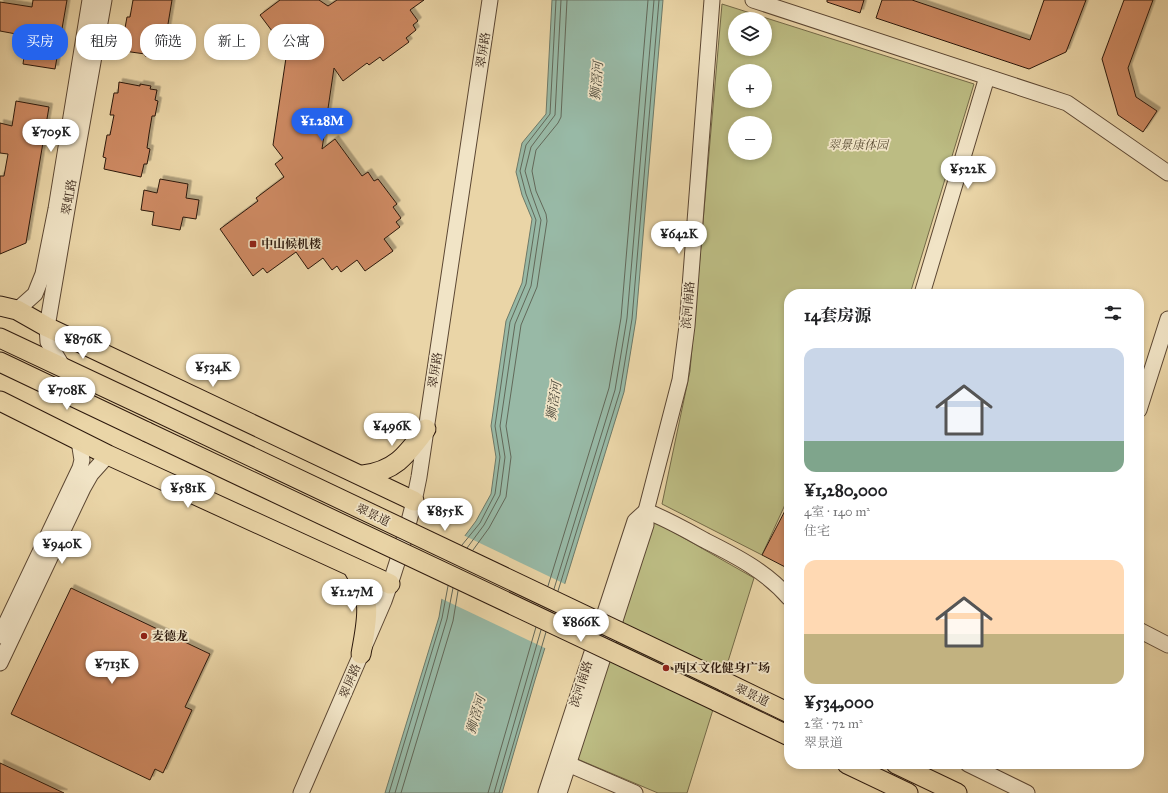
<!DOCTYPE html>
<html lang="zh">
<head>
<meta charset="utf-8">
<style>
  :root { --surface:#fff; --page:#f2f2f2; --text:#202124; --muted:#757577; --accent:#2563eb }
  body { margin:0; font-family:"IM FELL Great Primer","Noto Serif SC",serif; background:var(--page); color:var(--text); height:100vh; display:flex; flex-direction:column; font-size:15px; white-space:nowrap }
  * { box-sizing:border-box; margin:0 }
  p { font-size:13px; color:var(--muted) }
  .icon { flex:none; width:22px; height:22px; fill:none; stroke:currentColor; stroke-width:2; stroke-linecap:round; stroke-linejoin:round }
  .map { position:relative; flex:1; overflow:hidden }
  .sheet { position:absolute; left:784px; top:289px; width:360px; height:480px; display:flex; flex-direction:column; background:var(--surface); border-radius:16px; box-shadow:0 2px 6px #0003 }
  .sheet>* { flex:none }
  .banner { position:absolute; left:12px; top:24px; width:380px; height:36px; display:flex; gap:8px }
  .buttons { position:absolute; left:728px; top:12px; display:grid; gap:8px }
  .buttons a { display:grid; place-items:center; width:44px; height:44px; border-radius:50%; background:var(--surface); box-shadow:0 2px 6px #0003; font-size:20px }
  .price { position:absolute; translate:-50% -34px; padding:0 9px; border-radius:14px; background:#fff; color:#222; font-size:13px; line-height:26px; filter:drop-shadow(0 1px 2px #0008) }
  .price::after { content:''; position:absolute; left:50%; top:24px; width:12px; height:9px; margin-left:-6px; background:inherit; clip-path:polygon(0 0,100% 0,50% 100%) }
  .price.selected { background:var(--accent); color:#fff }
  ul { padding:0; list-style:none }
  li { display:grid; align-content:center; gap:8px; height:212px; padding:0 20px }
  li span { display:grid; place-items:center; height:124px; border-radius:12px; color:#555 }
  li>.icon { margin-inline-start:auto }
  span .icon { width:72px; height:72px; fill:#fffc; stroke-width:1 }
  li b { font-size:17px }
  h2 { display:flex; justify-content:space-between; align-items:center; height:48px; padding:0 20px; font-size:17px }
  .chip { padding:0 14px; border-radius:16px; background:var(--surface); box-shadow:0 2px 6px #0003; font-size:14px; line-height:36px }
  .chip.selected { background:var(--accent); color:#fff }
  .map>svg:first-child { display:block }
  .green { fill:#bcbc83; stroke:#746a48; fill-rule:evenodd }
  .water { fill:#98b9a6; stroke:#6d7968 }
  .pier { fill:#ead5a7 }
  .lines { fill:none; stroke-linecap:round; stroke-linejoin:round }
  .shore { stroke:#626859; stroke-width:1 }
  .building { fill:#ce8a63; stroke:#2c180c; filter:url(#shadow) }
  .minor-casing { stroke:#5c4733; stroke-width:17 }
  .major-casing { stroke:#2c180c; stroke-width:21 }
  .minor { stroke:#f1e4c6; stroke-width:15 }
  .major { stroke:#ead5a7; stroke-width:19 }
  .major-bridge-casing { stroke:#2c180c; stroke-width:21; stroke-linecap:butt }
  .major-bridge { stroke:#ead5a7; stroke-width:19 }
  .poi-dot { fill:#8f2418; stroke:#f1e4c6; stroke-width:1.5 }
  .labels { text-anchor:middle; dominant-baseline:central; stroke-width:3.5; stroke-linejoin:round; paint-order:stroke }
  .street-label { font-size:12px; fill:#2c180c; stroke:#f1e4c6 }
  .park-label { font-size:12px; font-style:italic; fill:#574930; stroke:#f1e4c6 }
  .poi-label { font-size:12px; font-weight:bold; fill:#2c180c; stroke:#f1e4c6; text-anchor:start }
  .water-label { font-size:13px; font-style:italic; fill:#4c483a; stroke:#f1e4c6 }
</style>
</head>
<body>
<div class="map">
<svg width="1168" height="793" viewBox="0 0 1168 793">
  <defs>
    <filter id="shadow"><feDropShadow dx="3.5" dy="-3.5" stdDeviation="0" flood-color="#0004"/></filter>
  </defs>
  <rect width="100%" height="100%" fill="#ead5a7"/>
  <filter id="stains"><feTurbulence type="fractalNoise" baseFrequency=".005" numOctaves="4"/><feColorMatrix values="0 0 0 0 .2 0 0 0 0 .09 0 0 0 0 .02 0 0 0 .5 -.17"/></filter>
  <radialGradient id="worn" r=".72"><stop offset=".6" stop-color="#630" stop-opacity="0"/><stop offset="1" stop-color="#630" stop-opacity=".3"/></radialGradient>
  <g class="green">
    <path d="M722,4L974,84L910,294H789V496L762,555L662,504L690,371ZM735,19H765V49H735ZM735,71H765V101H735ZM735,123H765V153H735Z"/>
    <path d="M654,521L754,578L687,793H658L575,758Z"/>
  </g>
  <path class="water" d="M552,0H663L636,319L624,392L535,680L502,793H385L439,617L449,557L476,521L491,494L496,457L491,426L506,321L522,283L532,219L522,195L516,172L522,143L546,114Z"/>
  <path class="pier" d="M463,535L567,585L547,649L440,598L447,556Z"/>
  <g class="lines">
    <g class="shore">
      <path d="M462,545L480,523L495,494L500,457L495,426L510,322L526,284L536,220L526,194L520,171L526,145L550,114L556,0"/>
      <path d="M467,548L484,525L500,495L505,457L500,426L515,324L531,286L541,220L531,192L525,171L531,147L555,115L561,0"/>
      <path d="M473,550L489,528L506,497L511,457L506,426L521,325L537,287L547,221L546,214L536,191L532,171L536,150L558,123L561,117L567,0"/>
      <path d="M548,586L609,388L621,318L648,0"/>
      <path d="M554,589L615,390L627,318L654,0"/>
      <path d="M558,591L620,391L632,319L659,0"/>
      <path d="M389,793L442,618L448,586"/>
      <path d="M395,793L447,619L453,588"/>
      <path d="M401,793L453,621L458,591"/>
      <path d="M488,793L536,627"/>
      <path d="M494,793L541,630"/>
      <path d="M499,793L546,632"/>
    </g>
  </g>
  <g class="building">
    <path d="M33,0H67L55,69L23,64L27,36L0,31V2L32,7Z"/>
    <path d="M133,0H172L167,30H170L167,46H164L162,56L155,54V58L145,56V54L124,51L126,40L123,39L127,17H130Z"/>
    <path d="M280,0H319L328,6L337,0H424L410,10L418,21L413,25L416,30L406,38L409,42L383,61L380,57L369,65L367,63L343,81L334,68L322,149L335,139L362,176L368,172L374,181L378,179L397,204L393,207L401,218L396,222L400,227L384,239L393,251L365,271L357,260L341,272L337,266L332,270L323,258L308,269L296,252L267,273L263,268L253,276L220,229L258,201L256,198L284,177L275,164L283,158L273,145L287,51L260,15Z"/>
    <path d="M827,0H864L860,13L827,2Z"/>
    <path d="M882,0H912L1030,40L1044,0H1086L1066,52L1029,69L876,18Z"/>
    <path d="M1124,0H1153L1128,68L1136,97L1157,111L1143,132L1118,115L1102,59Z"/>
    <path d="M119,82L140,86V84L151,86L150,89L157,90L155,100L158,101L155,116H152L149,134L147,148L150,149L147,164H144L141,177L104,169L106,158L103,157L107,135H110L114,115H110L114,93H118Z"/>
    <path d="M16,101L49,107L26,243L0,254V176H4L8,154L0,153V123L12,126Z"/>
    <path d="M160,179L188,184L186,198L199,200L196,219L183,217L180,230L152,225L154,212L141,210L144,190L157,193Z"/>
    <path d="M789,503V569L762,555Z"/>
    <path d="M71,588L210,654L185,707L192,710L163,773L155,769L150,780L11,714Z"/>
    <path d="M0,763L64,793H0Z"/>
  </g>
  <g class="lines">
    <g class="minor-casing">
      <g id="minor">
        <path d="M753,0L1067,103L1168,173"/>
        <path d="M922,294L987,77"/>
        <path d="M17,310L35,294L43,274L56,209L90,0"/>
        <path d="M63,367L48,342L47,327L71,186L104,0"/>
        <path d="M1139,410L1168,319"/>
        <path d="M646,511C667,519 686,530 706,541C736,556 767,572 789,598"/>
        <path d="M1139,630L1168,645"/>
        <path d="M0,636L80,468L82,460L79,441"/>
        <path d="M0,663L83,488L91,474L108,455"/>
        <path d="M559,762L568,764L635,793"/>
        <path d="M968,764L1027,793"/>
        <path d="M301,793L384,601C399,560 411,519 419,477L490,0"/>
        <path d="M546,793L635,521L646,511"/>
        <path d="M559,793L646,525V511L680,380L687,326L712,0"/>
      </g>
    </g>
    <g class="major-casing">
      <g id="major">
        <path d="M0,306L17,310L47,327L414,501"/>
        <path d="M0,338L153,410"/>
        <path d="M0,362L147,432"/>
        <path d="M0,401L108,455L390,584"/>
        <path d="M363,475C396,471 407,454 426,429"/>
        <path d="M353,568C373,601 367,619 361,654"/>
        <path d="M723,681L789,713"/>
        <path d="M716,701L789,736"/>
        <path d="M847,764L908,793"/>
        <path d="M896,764L957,793"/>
      </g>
    </g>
    <use href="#minor" class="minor"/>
    <use href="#major" class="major"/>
    <g class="major-bridge-casing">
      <g id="major-bridge">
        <path d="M153,410L723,681"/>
        <path d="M147,432L716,701"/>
      </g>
    </g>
    <use href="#major-bridge" class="major-bridge"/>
  </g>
  <g class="poi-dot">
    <rect x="249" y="240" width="8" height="8" rx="2"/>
    <circle cx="144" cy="636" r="4"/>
    <circle cx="666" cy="668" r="4"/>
  </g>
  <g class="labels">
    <g class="street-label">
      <text transform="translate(483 50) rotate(-81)">翠屏路</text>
      <text transform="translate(69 197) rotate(-80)">翠虹路</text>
      <text transform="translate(688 305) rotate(-85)">滨河南路</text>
      <text transform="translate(435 370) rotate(-81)">翠屏路</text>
      <text transform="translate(373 515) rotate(25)">翠景道</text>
      <text transform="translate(350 681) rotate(-67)">翠屏路</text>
      <text transform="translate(581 684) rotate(-72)">滨河南路</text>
      <text transform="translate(752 695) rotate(25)">翠景道</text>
    </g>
    <g class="park-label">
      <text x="858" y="145">翠景康体园</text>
    </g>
    <g class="poi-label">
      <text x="261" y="244">中山候机楼</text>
      <text x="152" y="636">麦德龙</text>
      <text x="674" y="668">西区文化健身广场</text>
    </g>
    <g class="water-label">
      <text transform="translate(597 81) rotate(-85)">狮滘河</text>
      <text transform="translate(554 401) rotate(-81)">狮滘河</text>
      <text transform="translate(476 715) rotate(-74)">狮滘河</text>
    </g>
  </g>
  <rect width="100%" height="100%" filter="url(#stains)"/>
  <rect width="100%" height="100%" fill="url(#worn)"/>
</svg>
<div class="buttons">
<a><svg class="icon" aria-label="layers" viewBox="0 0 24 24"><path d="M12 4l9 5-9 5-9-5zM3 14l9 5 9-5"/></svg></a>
<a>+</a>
<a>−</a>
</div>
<b class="price selected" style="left:322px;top:142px">¥1.28M</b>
<b class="price" style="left:51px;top:153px">¥709K</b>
<b class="price" style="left:968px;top:190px">¥522K</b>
<b class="price" style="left:679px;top:255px">¥642K</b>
<b class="price" style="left:83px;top:360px">¥876K</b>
<b class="price" style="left:213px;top:388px">¥534K</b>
<b class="price" style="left:67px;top:411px">¥708K</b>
<b class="price" style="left:392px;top:447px">¥496K</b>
<b class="price" style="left:188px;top:509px">¥581K</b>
<b class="price" style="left:445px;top:532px">¥855K</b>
<b class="price" style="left:62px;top:565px">¥940K</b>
<b class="price" style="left:352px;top:613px">¥1.27M</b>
<b class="price" style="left:581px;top:643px">¥866K</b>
<b class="price" style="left:112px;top:685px">¥713K</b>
<div class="banner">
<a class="chip selected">买房</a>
<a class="chip">租房</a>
<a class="chip">筛选</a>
<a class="chip">新上</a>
<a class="chip">公寓</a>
</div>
<section class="sheet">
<h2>14套房源<svg class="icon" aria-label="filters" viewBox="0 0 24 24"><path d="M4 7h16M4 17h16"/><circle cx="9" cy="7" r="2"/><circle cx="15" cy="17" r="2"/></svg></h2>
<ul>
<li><span style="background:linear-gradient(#c9d6e8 75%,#7fa58c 0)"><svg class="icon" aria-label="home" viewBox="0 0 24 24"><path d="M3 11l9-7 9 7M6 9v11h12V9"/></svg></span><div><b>¥1,280,000</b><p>4室 · 140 m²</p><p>住宅</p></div></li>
<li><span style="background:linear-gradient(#ffd9b3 60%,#c2b280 0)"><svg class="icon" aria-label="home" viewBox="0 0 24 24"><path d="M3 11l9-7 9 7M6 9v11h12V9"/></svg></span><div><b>¥534,000</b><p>2室 · 72 m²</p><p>翠景道</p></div></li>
</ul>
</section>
</div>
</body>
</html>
